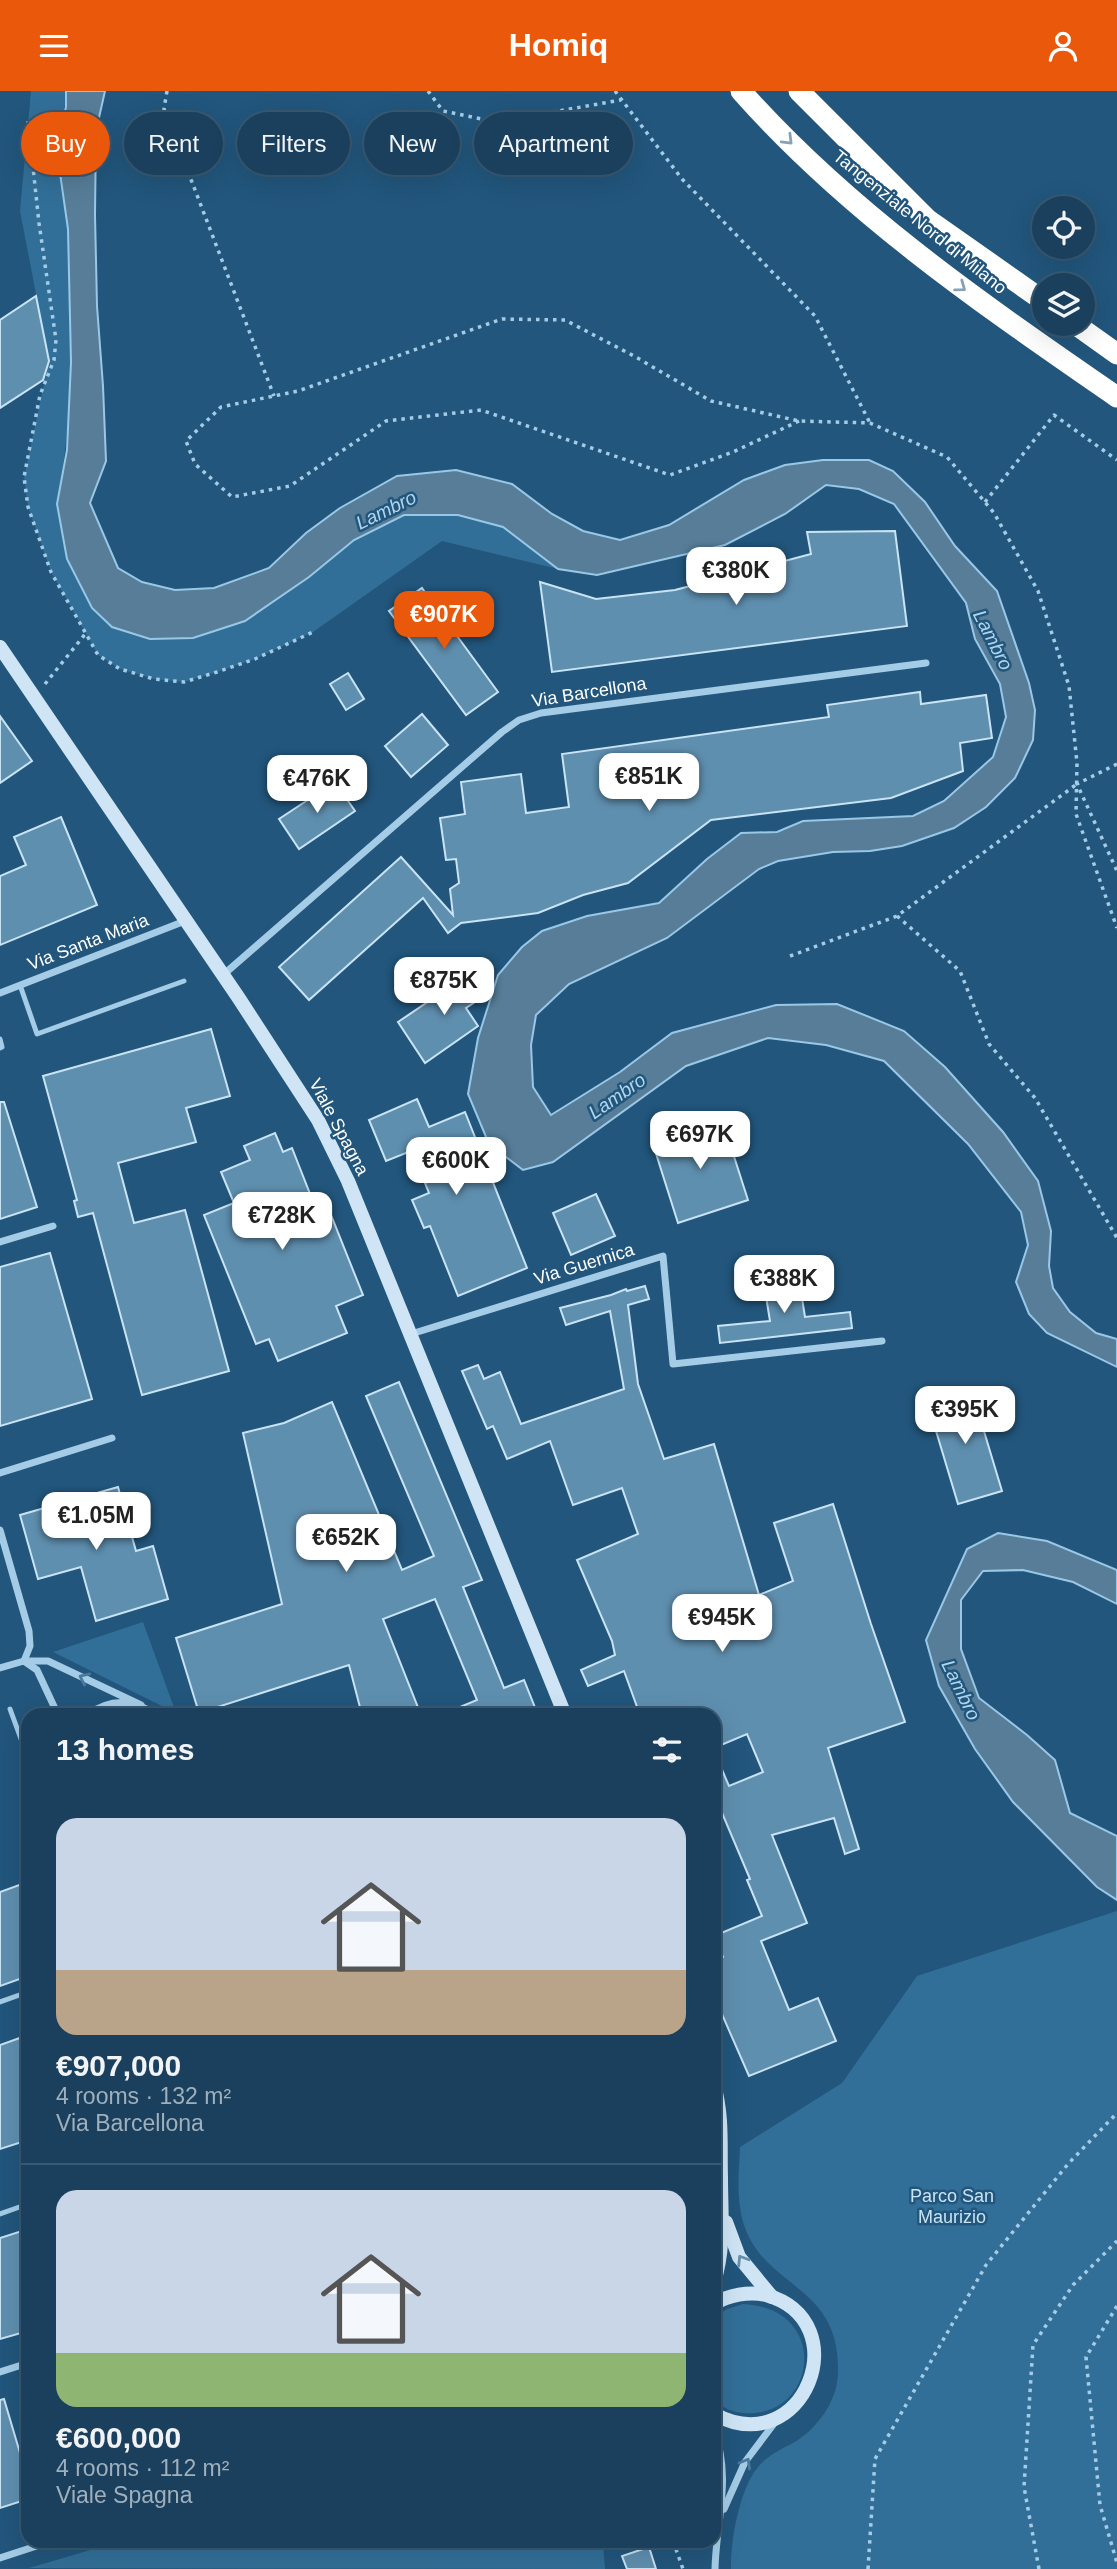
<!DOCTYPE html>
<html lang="en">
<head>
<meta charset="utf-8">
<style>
  :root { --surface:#1a405d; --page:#234763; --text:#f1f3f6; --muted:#9fafbc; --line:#385972; --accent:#ea580c }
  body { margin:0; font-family:Arial,sans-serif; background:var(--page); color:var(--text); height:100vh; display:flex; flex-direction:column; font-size:26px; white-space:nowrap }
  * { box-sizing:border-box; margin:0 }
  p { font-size:23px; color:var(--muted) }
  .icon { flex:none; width:38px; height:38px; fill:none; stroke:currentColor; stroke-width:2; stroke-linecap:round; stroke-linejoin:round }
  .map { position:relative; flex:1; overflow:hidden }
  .panel { position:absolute; left:21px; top:1617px; width:700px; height:840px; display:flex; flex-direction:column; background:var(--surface); border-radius:21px; box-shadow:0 7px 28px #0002,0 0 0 2px var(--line) }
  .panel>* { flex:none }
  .hud { position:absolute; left:21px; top:21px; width:700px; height:63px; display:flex; gap:14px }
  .fabs { position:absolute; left:1032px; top:105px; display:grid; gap:14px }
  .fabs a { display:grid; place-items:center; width:63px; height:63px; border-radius:50%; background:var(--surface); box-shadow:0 7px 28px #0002,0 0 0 2px var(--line); font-size:35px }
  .price { position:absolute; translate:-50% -60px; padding:0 16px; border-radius:14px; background:#fff; color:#222; font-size:23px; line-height:46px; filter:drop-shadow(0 2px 4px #0008) }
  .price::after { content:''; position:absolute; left:50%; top:42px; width:21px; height:16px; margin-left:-10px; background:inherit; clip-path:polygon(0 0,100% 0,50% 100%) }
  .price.on { background:var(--accent); color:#fff }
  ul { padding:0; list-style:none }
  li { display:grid; align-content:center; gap:14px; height:371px; padding:0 35px }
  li+li { border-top:2px solid var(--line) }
  li span { display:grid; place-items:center; height:217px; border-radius:21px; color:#555 }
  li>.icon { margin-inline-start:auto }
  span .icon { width:126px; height:126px; fill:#fffc; stroke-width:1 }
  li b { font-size:30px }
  h2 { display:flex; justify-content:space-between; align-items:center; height:84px; padding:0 35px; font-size:30px }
  .chip { padding:0 24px; border-radius:32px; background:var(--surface); box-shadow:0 7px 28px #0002,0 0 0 2px var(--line); font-size:24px; line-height:63px }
  .chip.on { background:var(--accent); color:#fff }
  header { display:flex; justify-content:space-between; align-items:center; height:91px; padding:0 35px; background:var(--accent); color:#fff; font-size:32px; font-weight:700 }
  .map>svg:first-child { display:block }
  .green { fill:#326f98 }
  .water { fill:#577d98; stroke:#99c8e7; stroke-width:2 }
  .building { fill:#5f8faf; stroke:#c8e3f5; stroke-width:2 }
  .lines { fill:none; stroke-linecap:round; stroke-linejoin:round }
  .path { stroke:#a5cce6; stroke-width:3.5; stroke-dasharray:3.5 5; stroke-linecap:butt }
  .lane { stroke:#a5cce6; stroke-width:5 }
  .street { stroke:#a5cce6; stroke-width:7 }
  .secondary { stroke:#cfe5f5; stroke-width:14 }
  .highway { stroke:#fff; stroke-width:21 }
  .oneway { stroke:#85a2b7 }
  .oneway2 { stroke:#49799c }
  .oneway3 { stroke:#678fac }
  .labels { text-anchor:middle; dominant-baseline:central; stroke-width:5; stroke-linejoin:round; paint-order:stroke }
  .street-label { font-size:18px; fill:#fff; stroke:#22567c }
  .park-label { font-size:18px; fill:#c8e3f5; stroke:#22567c }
  .water-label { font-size:19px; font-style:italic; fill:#b0d5ee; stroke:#22567c }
</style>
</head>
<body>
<header><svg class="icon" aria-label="menu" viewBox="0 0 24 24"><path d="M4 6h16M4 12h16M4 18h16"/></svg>Homiq<svg class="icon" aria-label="person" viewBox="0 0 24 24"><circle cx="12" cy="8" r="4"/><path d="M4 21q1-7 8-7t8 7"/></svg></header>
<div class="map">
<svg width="1117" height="2478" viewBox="0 0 1117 2478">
  <rect width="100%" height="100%" fill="#22567c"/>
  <g class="green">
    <path d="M31,0H66C66,23 57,45 58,68C60,91 66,114 68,137C77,228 73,323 57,413L150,548L193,547L245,530L309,486L354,449L404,424H458L503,436L558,478L442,450L313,541L255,568L217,581L184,591L154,588L120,578L98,564L51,481L28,416L24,386L49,270L20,120Z"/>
    <path d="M143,1531L176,1622L53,1561Z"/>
    <path d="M1117,1820V2478H731C730,2451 740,2397 758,2376C768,2364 780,2359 793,2352C816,2339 837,2311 838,2283C841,2191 764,2200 743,2131C736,2107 739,2080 740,2056L842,1992L917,1885Z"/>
    <path d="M743,2213C831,2217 818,2328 743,2322C733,2321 722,2317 714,2309V2227L727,2218Z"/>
    <path d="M121,2450H614L603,2454L605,2478L29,2477Z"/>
  </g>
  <g class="water">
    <path d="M66,0H105L96,40L95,124L97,215L103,295L106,370L90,412L118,477L142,491L175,499L214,497L269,477L306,442L340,417L397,385L456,379L512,393L552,423L583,440L620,449L669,434L744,389L785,374L823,369H869L893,380L925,411L955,455L997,500L1029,592L1035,619L1033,649L1015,687L986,716L954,737L902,755L870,760L833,761L778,770L759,778L667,847L569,893L536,924L531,954L533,996L551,1024L620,981L672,942L776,914L837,913L904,940L945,976L1003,1041L1038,1090L1051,1140L1049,1175L1053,1197L1070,1221L1096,1242L1117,1248V1276L1047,1242L1029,1223L1016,1191L1028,1154L1021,1121L968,1053L884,970L826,954L768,947L686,975L553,1071L523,1079L489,1053L468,1003L478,947L498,884L522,856L542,840L587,825L659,812L707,768L741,742L777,741L803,730L913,725L944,710L993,666L1006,626L1000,593L975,548L966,512L894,413L859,398L826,394L785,423L725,454L597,484L558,478L503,436L458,424H404L354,449L309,486L245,530L193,547L150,548L112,536L92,517L67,468L57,413L67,359L71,271L68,138L58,68L59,45L66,16Z"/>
    <path d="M998,1442L1047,1450L1117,1479V1513L1073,1491L1023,1479L983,1480L961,1509V1558L979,1607L1027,1644L1055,1669L1070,1722L1117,1745V1809L1097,1796L1013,1711L975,1658L939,1595L926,1549L967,1458Z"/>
  </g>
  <g class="building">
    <path d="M36,205L49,270L43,289L0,317V229Z"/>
    <path d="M895,440L907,535L552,581L540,491L596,508L675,499L811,463L807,441Z"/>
    <path d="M422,497L498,601L466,624L389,520Z"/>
    <path d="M348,582L364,608L346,619L330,593Z"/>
    <path d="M920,601L921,613L986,604L992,647L960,652L963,680L891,707L711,729L628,792L583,804L538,822L461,832L448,842L423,807L309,909L279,876L401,766L453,824L450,798L459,792L456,768L446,769L440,727L465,723L461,691L521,683L526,722L569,716L562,663L829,626L827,614Z"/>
    <path d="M422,623L448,654L411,686L385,655Z"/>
    <path d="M0,625L32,670L0,692Z"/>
    <path d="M335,691L355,720L299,758L279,728Z"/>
    <path d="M61,726L97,814L0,854V785L26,774L14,746Z"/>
    <path d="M475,879L490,901L466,917L478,935L425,972L398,931Z"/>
    <path d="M211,938L230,1005L186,1017L196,1051L118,1072L134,1132L185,1119L229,1280L142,1304L93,1122L78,1126L74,1110L77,1109L43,985Z"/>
    <path d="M417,1008L429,1036L465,1021L527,1177L458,1205L430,1135L424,1137L412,1109L429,1102L425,1092L444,1085L431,1052L386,1070L369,1029Z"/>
    <path d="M0,1011H4L37,1116L0,1128Z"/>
    <path d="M722,1028L748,1109L678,1132L652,1050Z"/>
    <path d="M275,1042L283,1061L292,1057L316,1118L327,1114L363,1204L336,1215L347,1242L278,1270L269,1248L256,1253L204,1124L234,1112L221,1081L250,1069L244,1055Z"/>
    <path d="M596,1103L615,1145L571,1164L553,1122Z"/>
    <path d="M50,1162L92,1308L0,1335V1176Z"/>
    <path d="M798,1182L805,1226L850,1221L852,1237L720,1252L718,1235L770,1230L763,1187Z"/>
    <path d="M645,1195L649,1208L628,1214L638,1293L664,1368L714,1353L759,1504L793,1490L774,1432L833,1413L871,1533L905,1631L828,1657L859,1758L845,1763L834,1727L772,1744L807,1832L761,1850L789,1919L818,1907L836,1950L749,1985L714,1905V1870L723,1866L714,1845L762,1825L747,1789L750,1788L714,1703V1660L729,1695L763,1681L747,1643L714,1657V1624H640L624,1580L588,1595L581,1579L615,1564L612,1550L577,1469L638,1443L622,1397L573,1414L550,1350L507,1368L493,1335L487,1338L462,1280L478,1274L484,1288L500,1281L521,1333L624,1298L610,1220L566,1234L560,1217L611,1204L626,1198L627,1200Z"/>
    <path d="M399,1291L482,1489L463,1496L504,1597L524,1589L538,1624H441L477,1609L435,1508L383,1528L421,1624H362L349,1574L199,1622L176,1547L282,1513L243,1342L284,1332L332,1311L402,1479L434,1465L366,1305Z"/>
    <path d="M971,1297L1002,1400L958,1413L927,1310Z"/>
    <path d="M118,1396L136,1460L153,1455L168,1508L96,1530L81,1476L38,1488L20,1424Z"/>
    <path d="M22,1793L28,1809V1885L0,1895V1801Z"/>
    <path d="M28,1944V2049L0,2058V1954Z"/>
    <path d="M28,2138V2240L0,2248V2147Z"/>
    <path d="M4,2308L28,2389V2408L0,2417V2309Z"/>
    <path d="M649,2456L656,2478H627L622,2465Z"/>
  </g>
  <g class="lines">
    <g class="path">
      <path d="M167,0L164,18L274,305"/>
      <path d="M428,0L443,20L496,31L621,9"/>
      <path d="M615,0L682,88L815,225L870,332"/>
      <path d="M28,30L39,132L56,249L54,269L40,304L24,386L28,416L51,481L98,564L120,578L154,588L184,591L217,581L255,568L313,541"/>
      <path d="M799,330L733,361L670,384L481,319L386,330L290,395L232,406L195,373L186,350L221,316L298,300L502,228L565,229L634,265L711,310L799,330L870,332L947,366L994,422L1038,500L1069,595L1077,672L1076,723L1117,837"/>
      <path d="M985,411L1054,324L1117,369"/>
      <path d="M45,593L86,542"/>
      <path d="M1117,673L1077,693L1117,780"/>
      <path d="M897,825L960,880L989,953L1035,1007L1117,1147"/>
      <path d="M790,865L897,825L1077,693"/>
      <path d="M1117,2215L1086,2266L1100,2414L1117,2472"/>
      <path d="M673,2450L683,2478"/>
      <path d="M868,2478L875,2368L986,2174L1068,2073L1117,2022"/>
      <path d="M1039,2478L1024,2396L1033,2254L1073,2194L1117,2150"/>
    </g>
    <g class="lane">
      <path d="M20,894L37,943L184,890"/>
      <path d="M0,948L2,956L0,957"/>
      <path d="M10,1618L28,1667"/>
      <path d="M0,1911L28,1901"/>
      <path d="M0,2123L28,2113"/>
    </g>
    <g class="street">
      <path d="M223,884L502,641L519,629L541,622L926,572"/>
      <path d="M0,902L185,830"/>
      <path d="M0,1151L53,1135"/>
      <path d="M411,1243L663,1165L673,1273L882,1250"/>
      <path d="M0,1382L112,1347"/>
      <path d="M0,1439L29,1540L30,1555L24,1570"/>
      <path d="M24,1570L37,1579L58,1624"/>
      <path d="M0,1577L24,1570H48L141,1614"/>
      <path d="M87,1624C111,1607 133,1608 157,1624"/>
      <path d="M350,1624L355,1622"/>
      <path d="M0,2281L28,2272"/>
      <path d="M714,2340C732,2387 716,2430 715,2478"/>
      <path d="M724,2418L745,2371L776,2330"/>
      <path d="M0,2467L52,2450"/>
    </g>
    <g class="secondary">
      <path d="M0,556L238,906L318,1029L348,1090L565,1624"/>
      <path d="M714,1994C723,2026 720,2055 721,2087C721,2122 725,2157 714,2191"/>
      <path d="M726,2131L739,2166L772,2206"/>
      <path d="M714,2213C728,2204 749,2200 766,2204C859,2230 804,2372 714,2323"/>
    </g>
    <g class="highway">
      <path d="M741,0C849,122 984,214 1117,306"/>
      <path d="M799,0L927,128L1045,211"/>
      <path d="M1075,233L1117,263"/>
    </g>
  </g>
  <defs><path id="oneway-chevron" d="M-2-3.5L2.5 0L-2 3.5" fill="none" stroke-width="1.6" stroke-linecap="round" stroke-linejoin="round" transform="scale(1.75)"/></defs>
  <g class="oneway">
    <use href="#oneway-chevron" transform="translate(788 49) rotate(45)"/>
    <use href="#oneway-chevron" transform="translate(961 196) rotate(36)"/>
  </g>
  <g class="oneway2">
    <use href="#oneway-chevron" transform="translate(84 1587) rotate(-155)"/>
    <use href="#oneway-chevron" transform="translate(746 2372) rotate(-60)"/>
  </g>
  <use class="oneway3" href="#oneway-chevron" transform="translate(742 2169) rotate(-122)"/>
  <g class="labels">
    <g class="street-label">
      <text transform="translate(920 131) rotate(39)">Tangenziale Nord di Milano</text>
      <text transform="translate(589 601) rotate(-9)">Via Barcellona</text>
      <text transform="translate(88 851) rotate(-21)">Via Santa Maria</text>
      <text transform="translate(339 1036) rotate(62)">Viale Spagna</text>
      <text transform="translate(584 1173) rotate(-17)">Via Guernica</text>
    </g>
    <g class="park-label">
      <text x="952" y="2105">Parco San<tspan x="952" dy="21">Maurizio</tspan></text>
    </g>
    <g class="water-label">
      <text transform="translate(386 419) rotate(-26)">Lambro</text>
      <text transform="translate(993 549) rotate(63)">Lambro</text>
      <text transform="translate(617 1005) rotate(-35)">Lambro</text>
      <text transform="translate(961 1599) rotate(64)">Lambro</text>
    </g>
  </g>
</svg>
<div class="fabs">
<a><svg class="icon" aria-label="locate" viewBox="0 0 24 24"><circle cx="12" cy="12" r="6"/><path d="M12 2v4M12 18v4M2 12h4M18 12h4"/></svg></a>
<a><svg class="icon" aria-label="layers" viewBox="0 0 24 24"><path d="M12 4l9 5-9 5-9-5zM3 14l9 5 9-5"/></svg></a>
</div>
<b class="price" style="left:736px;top:516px">€380K</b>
<b class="price on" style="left:444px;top:560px">€907K</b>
<b class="price" style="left:649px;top:722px">€851K</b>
<b class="price" style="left:317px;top:724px">€476K</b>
<b class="price" style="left:444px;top:926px">€875K</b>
<b class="price" style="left:700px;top:1080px">€697K</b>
<b class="price" style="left:456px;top:1106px">€600K</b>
<b class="price" style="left:282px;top:1161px">€728K</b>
<b class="price" style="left:784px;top:1224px">€388K</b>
<b class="price" style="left:965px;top:1355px">€395K</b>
<b class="price" style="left:96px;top:1461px">€1.05M</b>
<b class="price" style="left:346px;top:1483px">€652K</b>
<b class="price" style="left:722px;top:1563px">€945K</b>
<div class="hud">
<a class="chip on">Buy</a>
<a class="chip">Rent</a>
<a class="chip">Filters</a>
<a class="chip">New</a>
<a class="chip">Apartment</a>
</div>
<section class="panel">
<h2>13 homes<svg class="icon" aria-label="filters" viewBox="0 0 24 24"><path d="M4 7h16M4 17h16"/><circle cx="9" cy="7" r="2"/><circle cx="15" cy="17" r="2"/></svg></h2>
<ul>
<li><span style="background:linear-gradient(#c9d6e8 70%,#b9a48a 0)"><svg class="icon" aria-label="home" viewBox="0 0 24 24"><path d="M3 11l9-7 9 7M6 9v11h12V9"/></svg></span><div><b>€907,000</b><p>4 rooms · 132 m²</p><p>Via Barcellona</p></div></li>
<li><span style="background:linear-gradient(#c9d6e8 75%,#8fb573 0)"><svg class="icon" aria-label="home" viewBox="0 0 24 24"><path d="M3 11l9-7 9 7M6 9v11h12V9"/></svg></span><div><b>€600,000</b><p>4 rooms · 112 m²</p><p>Viale Spagna</p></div></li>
</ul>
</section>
</div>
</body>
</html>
